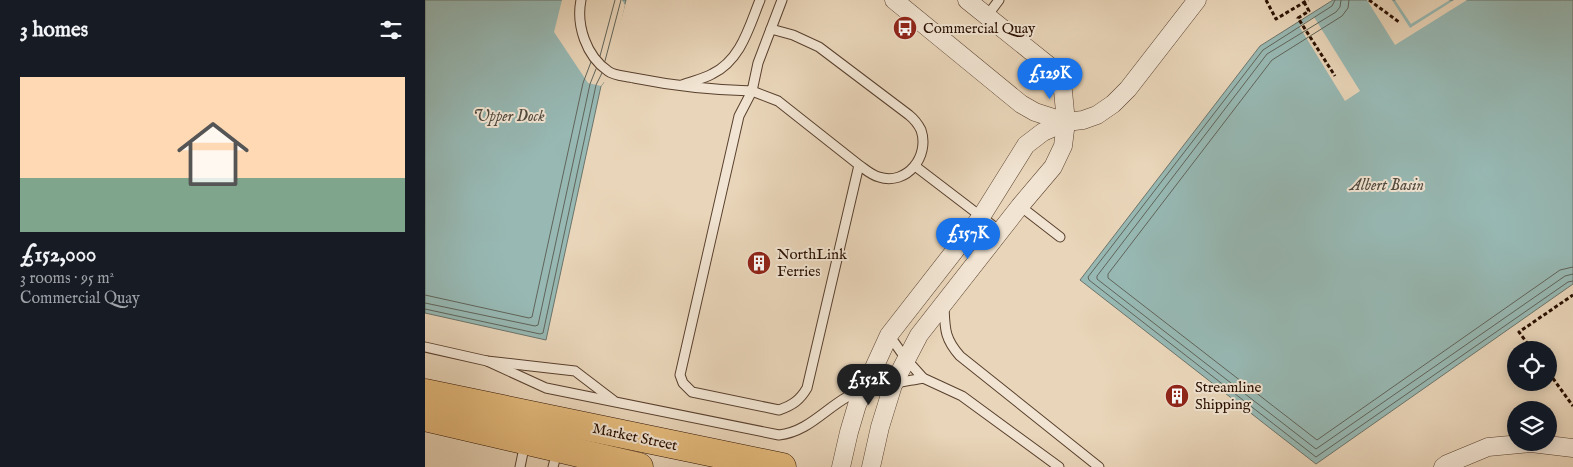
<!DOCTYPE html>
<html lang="en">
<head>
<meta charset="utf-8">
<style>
  :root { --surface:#171b24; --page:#20242c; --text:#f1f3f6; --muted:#9ea1a6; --accent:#1a73e8 }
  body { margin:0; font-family:"IM FELL English",serif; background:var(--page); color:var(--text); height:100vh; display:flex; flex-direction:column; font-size:19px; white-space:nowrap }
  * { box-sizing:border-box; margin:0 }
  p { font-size:16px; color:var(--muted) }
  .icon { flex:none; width:28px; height:28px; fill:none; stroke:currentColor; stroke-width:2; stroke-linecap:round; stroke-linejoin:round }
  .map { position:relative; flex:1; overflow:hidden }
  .sheet { display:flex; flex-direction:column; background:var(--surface); width:425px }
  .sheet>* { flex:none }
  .fabs { position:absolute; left:1082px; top:341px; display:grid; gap:10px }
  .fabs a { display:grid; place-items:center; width:50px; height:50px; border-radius:50%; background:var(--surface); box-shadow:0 2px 12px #0003; font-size:25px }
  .price { position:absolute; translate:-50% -42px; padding:0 11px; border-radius:18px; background:var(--accent); color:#fff; font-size:16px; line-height:32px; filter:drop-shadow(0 1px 2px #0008) }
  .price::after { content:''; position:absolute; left:50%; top:30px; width:15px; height:11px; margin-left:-8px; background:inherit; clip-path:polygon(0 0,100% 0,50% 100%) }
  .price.active { background:#222; color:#fff }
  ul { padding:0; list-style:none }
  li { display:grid; align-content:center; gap:10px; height:265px; padding:0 20px }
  li span { display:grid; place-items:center; height:155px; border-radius:0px; color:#555 }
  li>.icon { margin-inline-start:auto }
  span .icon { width:90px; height:90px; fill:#fffc; stroke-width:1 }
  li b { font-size:21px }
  h2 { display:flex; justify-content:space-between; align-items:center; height:60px; padding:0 20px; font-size:21px }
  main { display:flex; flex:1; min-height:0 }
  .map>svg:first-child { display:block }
  .water { fill:#97b8b3; stroke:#6b746b }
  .pier { fill:#e9d5b9 }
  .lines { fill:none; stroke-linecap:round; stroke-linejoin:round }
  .shore { stroke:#60645a; stroke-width:1 }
  .service-casing { stroke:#59402e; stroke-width:11 }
  .minor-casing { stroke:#59402e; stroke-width:19 }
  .primary-casing { stroke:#290f00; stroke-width:29 }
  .path { stroke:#290f00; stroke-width:3; stroke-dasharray:4 2.5; stroke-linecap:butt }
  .service { stroke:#f1e4d2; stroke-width:9 }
  .minor { stroke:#f1e4d2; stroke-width:18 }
  .primary { stroke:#e4ba7c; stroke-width:28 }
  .labels { text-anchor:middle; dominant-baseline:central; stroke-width:4; stroke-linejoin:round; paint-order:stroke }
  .poi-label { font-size:15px; fill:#290f00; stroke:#f1e4d2; text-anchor:start }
  .street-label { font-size:15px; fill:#290f00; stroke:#f1e4d2 }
  .water-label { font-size:16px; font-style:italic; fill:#504a3f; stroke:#f1e4d2 }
</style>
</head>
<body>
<main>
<section class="sheet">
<h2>3 homes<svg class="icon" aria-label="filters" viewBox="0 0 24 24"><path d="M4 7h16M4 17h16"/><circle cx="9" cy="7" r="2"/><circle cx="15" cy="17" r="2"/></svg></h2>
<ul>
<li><span style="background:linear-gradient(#ffd9b3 65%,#7fa58c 0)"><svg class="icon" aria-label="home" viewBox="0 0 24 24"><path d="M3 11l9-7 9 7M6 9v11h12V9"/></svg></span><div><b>£152,000</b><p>3 rooms · 95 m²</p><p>Commercial Quay</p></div></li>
</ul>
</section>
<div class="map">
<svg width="1148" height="467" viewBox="0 0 1148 467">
  <rect width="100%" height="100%" fill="#e9d5b9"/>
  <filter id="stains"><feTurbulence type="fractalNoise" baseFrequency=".004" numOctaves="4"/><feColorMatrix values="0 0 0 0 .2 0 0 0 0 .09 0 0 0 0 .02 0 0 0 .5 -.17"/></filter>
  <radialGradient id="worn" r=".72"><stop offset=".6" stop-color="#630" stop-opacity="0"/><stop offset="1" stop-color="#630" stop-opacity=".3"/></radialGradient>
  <g class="water">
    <path d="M0,0H201L179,82L176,86L121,340L0,313Z"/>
    <path d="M908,0H1148V284L891,464L655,280L835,46Z"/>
  </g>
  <g class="pier">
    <path d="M137,0H197L200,5L182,83L179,82L176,86L163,83L129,32Z"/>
    <path d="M942,0H967L985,28L1029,0H1042L970,45Z"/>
    <path d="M970,0H1025L986,24Z"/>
    <path d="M889,17L935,91L920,101L874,26Z"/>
  </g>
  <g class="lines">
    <g class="shore">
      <path d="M910,0L907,6L838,50L663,277L664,280L891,457L1143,282L1148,281"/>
      <path d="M916,0L915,7L911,12L842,54L672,276V279L891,449L1140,276L1148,274"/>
      <path d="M924,0L923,8L917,16L847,60L683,274V278L892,440L1135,270L1148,267"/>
      <path d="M175,56L190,0"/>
      <path d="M180,61L196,0"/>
      <path d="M0,295L104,318L107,317L158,83L166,62"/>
      <path d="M0,303L110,326L113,325L165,84L171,69"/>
      <path d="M0,309L115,334L118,333L171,85L177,73"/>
    </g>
    <g class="service-casing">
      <g id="service">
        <path d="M156,0C151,25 161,56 183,71C189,76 202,76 209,78C249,86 287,90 327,91L333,63L357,0"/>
        <path d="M562,16L574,0"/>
        <path d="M346,29L368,35L394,47L484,115C489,119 493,124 496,130C505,156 482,186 454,177C446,175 440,169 434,165L353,101L327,91L314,116L255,375L258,383L267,392L354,410C368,405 375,400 382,388L434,165"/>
        <path d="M257,85C267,81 278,79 287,74C316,60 324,27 335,0"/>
        <path d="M490,166L575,231"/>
        <path d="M595,206L635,237"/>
        <path d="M519,306C520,328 519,338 535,356L674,467"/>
        <path d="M464,335L481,359L498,378L537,396L634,467"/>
        <path d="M0,347L62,361L150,371L188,400"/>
        <path d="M62,361L121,388L354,435C382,432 399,410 422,397C438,388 478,382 498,378"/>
        <path d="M95,467L100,443"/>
        <path d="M128,467L132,452"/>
      </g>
    </g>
    <g class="minor-casing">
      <g id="minor">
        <path d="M469,0L596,104L610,112L641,122"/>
        <path d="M416,467L424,432L432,405L464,335L556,217L601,145L618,132L641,122L658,120L672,115L688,104L703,89L772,0"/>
        <path d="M446,467L455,427L468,385L494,335L595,206L628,167L638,146L641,122L638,91L633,78L623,65L542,0"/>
        <path d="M1018,467L1022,464L1063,447L1106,443L1148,448"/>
      </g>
    </g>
    <g class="primary-casing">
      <g id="primary">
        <path d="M0,393L357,467"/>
        <path d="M0,417L214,467"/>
      </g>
    </g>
    <g class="path">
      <path d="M841,0L851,19L883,0"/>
      <path d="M944,0L974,22"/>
      <path d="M879,2L884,11L873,18L910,76"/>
      <path d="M1107,350L1094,332L1148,295"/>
      <path d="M1124,373L1148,406"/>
    </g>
    <use href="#service" class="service"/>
    <use href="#minor" class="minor"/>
    <use href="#primary" class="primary"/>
  </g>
  <defs>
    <g id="bus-disc" transform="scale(1.25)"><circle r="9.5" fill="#8f2418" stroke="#f1e4d2"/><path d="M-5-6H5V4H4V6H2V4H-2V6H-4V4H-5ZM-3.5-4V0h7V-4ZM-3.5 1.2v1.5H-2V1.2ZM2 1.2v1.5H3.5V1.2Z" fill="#fff"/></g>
    <g id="building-disc" transform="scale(1.25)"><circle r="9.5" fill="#8f2418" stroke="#f1e4d2"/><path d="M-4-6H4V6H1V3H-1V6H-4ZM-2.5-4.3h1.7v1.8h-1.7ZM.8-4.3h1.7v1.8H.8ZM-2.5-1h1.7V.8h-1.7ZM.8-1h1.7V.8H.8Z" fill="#fff"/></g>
  </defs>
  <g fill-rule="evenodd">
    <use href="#bus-disc" x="480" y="28"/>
    <use href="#building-disc" x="334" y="263"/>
    <use href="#building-disc" x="752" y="396"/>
  </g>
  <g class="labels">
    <g class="poi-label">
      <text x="498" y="28">Commercial Quay</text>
      <text x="352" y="254">NorthLink<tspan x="352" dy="17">Ferries</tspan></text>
      <text x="770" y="387">Streamline<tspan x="770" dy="17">Shipping</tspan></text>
    </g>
    <g class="street-label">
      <text transform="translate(210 437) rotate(12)">Market Street</text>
    </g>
    <g class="water-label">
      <text x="84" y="117">Upper Dock</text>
      <text x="962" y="186">Albert Basin</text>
    </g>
  </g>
  <rect width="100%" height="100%" filter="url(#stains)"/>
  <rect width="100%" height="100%" fill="url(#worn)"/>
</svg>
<div class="fabs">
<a><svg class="icon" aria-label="locate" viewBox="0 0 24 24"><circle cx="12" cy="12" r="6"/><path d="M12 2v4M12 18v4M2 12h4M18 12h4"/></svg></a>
<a><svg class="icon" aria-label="layers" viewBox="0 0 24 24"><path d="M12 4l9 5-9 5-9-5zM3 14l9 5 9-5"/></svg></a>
</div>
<b class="price" style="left:625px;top:100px">£129K</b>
<b class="price" style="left:543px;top:260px">£157K</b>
<b class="price active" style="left:444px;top:406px">£152K</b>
</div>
</main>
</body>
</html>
